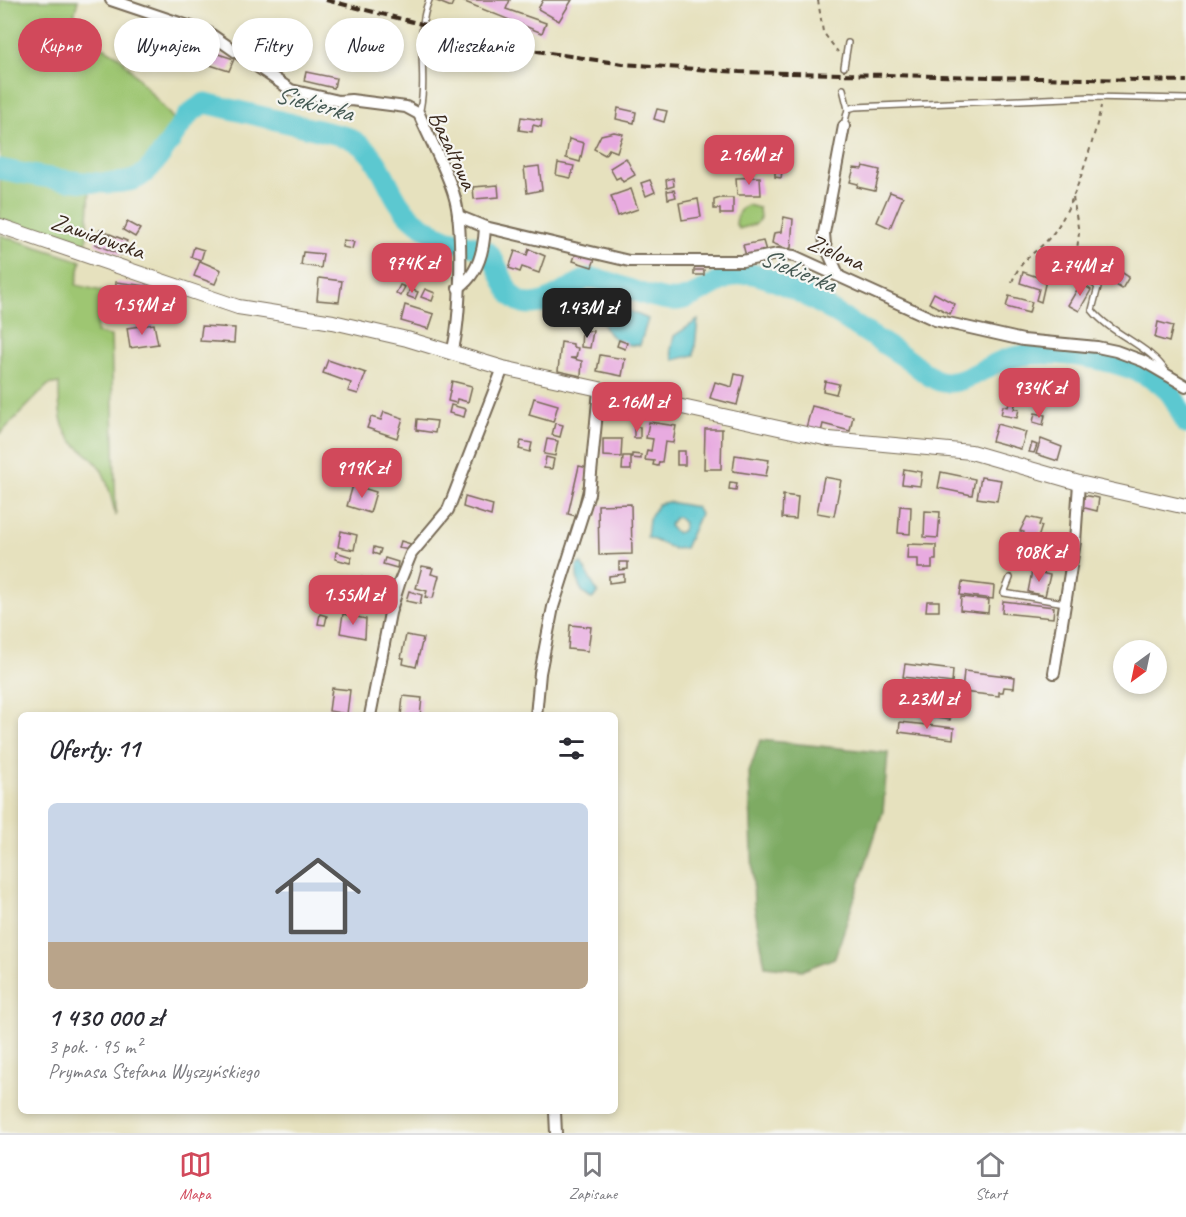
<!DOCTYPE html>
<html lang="pl">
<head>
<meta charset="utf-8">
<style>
  :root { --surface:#fff; --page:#f7f7f7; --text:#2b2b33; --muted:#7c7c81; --line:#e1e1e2; --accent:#d1495b }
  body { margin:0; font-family:Caveat,sans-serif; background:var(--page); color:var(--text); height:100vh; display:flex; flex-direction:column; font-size:22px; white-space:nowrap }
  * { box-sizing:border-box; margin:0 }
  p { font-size:20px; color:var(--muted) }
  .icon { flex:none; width:33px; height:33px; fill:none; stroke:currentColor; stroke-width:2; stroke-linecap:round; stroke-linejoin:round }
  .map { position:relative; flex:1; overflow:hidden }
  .panel { position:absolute; left:18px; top:712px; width:600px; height:402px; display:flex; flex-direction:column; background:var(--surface); border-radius:9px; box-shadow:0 3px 9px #0003 }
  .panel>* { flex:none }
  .top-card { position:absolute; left:18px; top:18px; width:600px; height:54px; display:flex; gap:12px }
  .needle { width:39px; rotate:213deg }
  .controls { position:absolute; left:1113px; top:640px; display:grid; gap:12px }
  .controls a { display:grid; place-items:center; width:54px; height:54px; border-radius:50%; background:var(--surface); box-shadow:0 3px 9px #0003; font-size:30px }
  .price { position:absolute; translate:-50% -51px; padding:0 14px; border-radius:12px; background:var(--accent); color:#fff; font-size:20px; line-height:39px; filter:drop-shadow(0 2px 3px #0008) }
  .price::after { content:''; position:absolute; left:50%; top:36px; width:18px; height:14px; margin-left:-9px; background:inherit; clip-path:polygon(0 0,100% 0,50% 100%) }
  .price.active { background:#222; color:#fff }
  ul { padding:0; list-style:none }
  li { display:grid; align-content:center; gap:12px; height:318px; padding:0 30px }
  li span { display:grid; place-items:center; height:186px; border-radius:9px; color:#555 }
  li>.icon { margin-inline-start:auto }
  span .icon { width:108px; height:108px; fill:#fffc; stroke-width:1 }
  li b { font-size:26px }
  h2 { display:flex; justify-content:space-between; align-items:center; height:72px; padding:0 30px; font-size:26px }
  .pill { padding:0 21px; border-radius:27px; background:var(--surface); box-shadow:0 3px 9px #0003; font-size:21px; line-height:54px }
  .pill.active { background:var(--accent); color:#fff }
  .tab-bar { display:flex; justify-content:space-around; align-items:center; height:84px; border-top:2px solid var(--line); background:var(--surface); font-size:16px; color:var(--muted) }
  .tab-bar a { display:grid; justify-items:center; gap:3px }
  .tab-bar .active { color:var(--accent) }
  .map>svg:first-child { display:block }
  .green { fill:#9ec672; stroke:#6c7848; stroke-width:1.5 }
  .forest { fill:#7eab64; stroke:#5c6a41; stroke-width:1.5 }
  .water { fill:#5bc8d0; stroke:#4b7977; stroke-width:1.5; fill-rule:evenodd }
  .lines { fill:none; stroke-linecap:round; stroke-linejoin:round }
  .river { stroke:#5bc8d0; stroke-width:21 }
  .building { fill:#e8abe0 }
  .service-casing { stroke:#776a56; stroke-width:8 }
  .minor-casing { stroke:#776a56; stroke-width:14 }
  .secondary-casing { stroke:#776a56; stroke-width:16 }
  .path { stroke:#776a56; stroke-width:2; stroke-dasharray:4.5 4.5; stroke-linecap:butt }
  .service { stroke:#fff; stroke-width:5 }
  .minor { stroke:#fff; stroke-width:10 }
  .secondary { stroke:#fff; stroke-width:14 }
  .rail { stroke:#3b2a1e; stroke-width:4; stroke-dasharray:9 4.5; stroke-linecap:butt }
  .labels { text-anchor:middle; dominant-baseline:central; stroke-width:4.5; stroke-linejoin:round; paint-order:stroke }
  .street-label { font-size:24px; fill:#3b2a1e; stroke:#f6f6f2 }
  .water-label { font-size:26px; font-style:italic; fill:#455953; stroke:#f6f6f2 }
</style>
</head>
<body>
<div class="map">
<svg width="1186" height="1133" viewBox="0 0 1186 1133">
  <rect width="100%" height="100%" fill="#f6f6f2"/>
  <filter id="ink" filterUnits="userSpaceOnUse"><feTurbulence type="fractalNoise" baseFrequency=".0167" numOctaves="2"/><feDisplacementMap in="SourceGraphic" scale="12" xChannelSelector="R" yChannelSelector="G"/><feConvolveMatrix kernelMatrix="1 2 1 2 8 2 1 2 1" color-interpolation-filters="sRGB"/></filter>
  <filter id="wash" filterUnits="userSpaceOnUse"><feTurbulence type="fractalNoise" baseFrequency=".008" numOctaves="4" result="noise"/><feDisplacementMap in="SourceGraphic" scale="24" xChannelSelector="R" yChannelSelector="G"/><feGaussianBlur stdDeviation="1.35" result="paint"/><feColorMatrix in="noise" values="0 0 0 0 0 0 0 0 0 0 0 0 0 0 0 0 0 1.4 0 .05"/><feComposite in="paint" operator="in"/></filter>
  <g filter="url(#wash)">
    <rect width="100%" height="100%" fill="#e6e1be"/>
    <g class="green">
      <path d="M0,0H78L71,29L119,56L177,123C166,140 154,163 135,172C112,183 26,168 0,161Z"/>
      <path d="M0,175L19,180L90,189L86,249L0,219Z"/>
      <path d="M748,205L759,208L760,218L756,224L739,229L736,225C736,217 739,207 748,205Z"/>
      <path d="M0,235L81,261L76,285L102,291L96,333L111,336L116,516C112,502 109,484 102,471C95,459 85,453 76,445C58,430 59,404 59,383L48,385L0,434Z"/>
    </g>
    <path class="forest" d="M760,740L888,753L883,811L835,958L803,970L765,966L754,905L749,772Z"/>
    <g class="water">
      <path d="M606,301L648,319L640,345C617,347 599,330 599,307Z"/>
      <path d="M698,320L694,355L674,360L671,350L674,336Z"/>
      <path d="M668,502L696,507L700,514L685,548L674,549L647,537L649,519L658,504ZM678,517L684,523L682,531L677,533L669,526L674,518Z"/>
      <path d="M581,563L598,593L592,599C578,593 576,578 577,565Z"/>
    </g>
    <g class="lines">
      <path class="river" d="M0,169C29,175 113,191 138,178C155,169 175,132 187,117C191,111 199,107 205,103L347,137C388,156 384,195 414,220C423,227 434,234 444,238C457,244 481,243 490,255C501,268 505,298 523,303C547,309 568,286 587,279C601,274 652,303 678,300C703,297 727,269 753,274C798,284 866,333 906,358C916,365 928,377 939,381C961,388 985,366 1004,360C1044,345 1135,359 1166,389C1176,398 1180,412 1186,424"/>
    </g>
    <g id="blocks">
      <g class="building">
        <path d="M434,0H454L451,7Z"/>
        <path d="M460,0H510L506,9L546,23L542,33Z"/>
        <path d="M543,0H572L559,21L538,9Z"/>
        <path d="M170,51L189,56L186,66L167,61Z"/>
        <path d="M215,53L234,59L229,71L210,65Z"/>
        <path d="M306,72L336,78L334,88L304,81Z"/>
        <path d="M618,108L636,112L634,123L616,119Z"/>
        <path d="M657,109L667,111L664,122L654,119Z"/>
        <path d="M521,117L542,120L541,127L533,125L532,132L519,130Z"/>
        <path d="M614,132L623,134L617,152L609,149L605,155L594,149L601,135Z"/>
        <path d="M569,139L584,143L580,162L566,158Z"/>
        <path d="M778,148L787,151L784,162L775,159Z"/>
        <path d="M626,158L635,175L623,182L620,177L616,179L610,168Z"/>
        <path d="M558,163L574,166L571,178L556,175Z"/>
        <path d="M775,164L783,165L781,178L775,177Z"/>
        <path d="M539,166L542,190L527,193L524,168Z"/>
        <path d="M863,166L880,170L875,191L857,187L858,184L850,182L854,168L862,169Z"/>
        <path d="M760,177L761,195H737L736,178Z"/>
        <path d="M673,178L674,186L667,188L666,180Z"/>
        <path d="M650,180L655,192L646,196L641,183Z"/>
        <path d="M498,185L499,197L474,199L473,187Z"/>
        <path d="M631,189L638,209L618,216L611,196Z"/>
        <path d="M674,190L676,197L668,199L667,191Z"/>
        <path d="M890,192L903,197L890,228L877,222Z"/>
        <path d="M720,198H733V214H720V209H714V200Z"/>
        <path d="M698,199L701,217L682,220L679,203Z"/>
        <path d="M784,217L793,219L791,248L787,249L772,243L774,233L781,232Z"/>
        <path d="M127,222L140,229L135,237L123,230Z"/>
        <path d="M100,230L127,241L121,255L95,244Z"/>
        <path d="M343,240L354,242L352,249L342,247Z"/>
        <path d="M763,241L766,251L746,256L743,245Z"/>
        <path d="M194,247L204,250L201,260L191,257Z"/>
        <path d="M529,249L545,256L539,273L522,267L520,272L509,268L515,251L527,255Z"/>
        <path d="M577,250L596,256L592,267L573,261Z"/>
        <path d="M303,252L323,254L321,268L301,265Z"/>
        <path d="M200,261L221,270L215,284L194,276Z"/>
        <path d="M1109,264L1129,277L1122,289L1102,276Z"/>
        <rect x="694" y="270" width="10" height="5"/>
        <path d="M1023,272L1046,280L1041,302L1036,300L1039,289L1020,283Z"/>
        <path d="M319,278L342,281L339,302L317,300Z"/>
        <path d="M116,282L153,287L149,303L129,300L128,317L114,315Z"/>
        <path d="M1081,283L1091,290L1079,311L1068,305Z"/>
        <path d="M400,285L405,287L400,296L396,293Z"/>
        <path d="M410,289L418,292L415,299L407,296Z"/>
        <path d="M425,289L435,293L432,301L421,297Z"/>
        <path d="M934,293L955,304L950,314L929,303Z"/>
        <path d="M1009,296L1032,302L1029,313L1006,307Z"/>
        <path d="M405,305L434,314L429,329L401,321Z"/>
        <path d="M1158,322L1173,326L1169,342L1155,338Z"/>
        <path d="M154,324L158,344L130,348L127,328Z"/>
        <path d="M202,326L235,328L234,343L200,341Z"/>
        <path d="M582,330L593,331L590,348L581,347Z"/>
        <path d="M619,340L627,343L625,349L617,346Z"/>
        <path d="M561,342L573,344V347L578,348L576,358H570L582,361L581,376L558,371Z"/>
        <path d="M600,355L625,359L622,376L597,371Z"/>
        <path d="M328,360L366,373L358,394L348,391L351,383L323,373Z"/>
        <path d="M735,374L744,376L737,405L710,398L715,382L732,387Z"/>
        <path d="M452,381L472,386L468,402L457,399L456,403L448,401Z"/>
        <path d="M825,381L839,384L836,394L823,391Z"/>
        <path d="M534,398L558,405L553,422L529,415Z"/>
        <path d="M1010,400L1016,401L1014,409H1019L1017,418L1001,415L1003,406L1008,407Z"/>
        <path d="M451,405L466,409L464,417L449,413Z"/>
        <path d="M812,406L853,416L850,431L823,424L821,432L806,428Z"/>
        <path d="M384,412L403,418L397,438L367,428L371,417L381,420Z"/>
        <path d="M1035,413L1045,415L1043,425L1033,422Z"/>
        <path d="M417,419L437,421L435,433L416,430Z"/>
        <path d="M649,422L676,426L673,443L665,442L662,462H659L658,466L653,465L654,461L645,460L647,450L651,451L653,439L646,438Z"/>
        <path d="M555,423L563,425L560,437L552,435Z"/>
        <path d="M997,424L1026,432L1021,449L992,441Z"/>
        <rect x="634" y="427" width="6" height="11"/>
        <path d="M705,429H722L721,469H704Z"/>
        <path d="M547,439L558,441L555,456L544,454Z"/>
        <path d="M603,439H622L621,457L603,456Z"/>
        <path d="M1041,439L1062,447L1058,461L1036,454Z"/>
        <path d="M521,441L532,443L530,452L519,449Z"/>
        <path d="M1032,443L1037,445L1034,453L1029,452Z"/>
        <rect x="677" y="451" width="8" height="14"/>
        <path d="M632,454L641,455V459L632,458Z"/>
        <path d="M735,455L769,460L766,476L733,471Z"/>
        <path d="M623,456H631V470H622Z"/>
        <path d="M546,457L554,459L552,469L544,468Z"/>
        <path d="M579,466L588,468L576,516L568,514Z"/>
        <path d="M904,469L922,472L920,486L902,484Z"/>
        <path d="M941,472L975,479L972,495L938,488Z"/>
        <path d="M824,477L841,480L834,516L817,513Z"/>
        <path d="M981,477L1001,480L997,501L977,498Z"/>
        <path d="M730,482L737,483L736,490L729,489Z"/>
        <path d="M353,485L376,492L370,513L347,506Z"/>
        <path d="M783,495L798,497L796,519L782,518Z"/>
        <path d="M1083,495L1099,498L1097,511L1081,507Z"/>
        <path d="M465,497L493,505L491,516L463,507Z"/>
        <path d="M631,504L632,554L599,555L598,505Z"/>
        <path d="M900,506L911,507L910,534L898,533Z"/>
        <path d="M925,511L940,512L938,538L924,537Z"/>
        <path d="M1027,517L1041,520L1039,525L1042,526L1034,550L1022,548L1024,532L1020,531Z"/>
        <path d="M341,531L357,535L354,550L338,547Z"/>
        <path d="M1004,538L1010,539L1009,550L1002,549Z"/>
        <path d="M401,541L411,544L409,550L399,548Z"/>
        <path d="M908,544L936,545V560H932V568H918V559H907Z"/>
        <path d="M374,547L381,549L379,555L373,553Z"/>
        <path d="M336,552L352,557L350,563L335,559Z"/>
        <path d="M385,558L398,562L397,568L383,564Z"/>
        <path d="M619,562H628V569L619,570Z"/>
        <path d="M422,566L433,568L431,574L439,576L433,598L425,597L427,591L416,588Z"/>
        <path d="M1032,571L1050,575L1045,596L1028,592Z"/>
        <path d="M624,574V581L609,583V576Z"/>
        <path d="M360,577L379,581L376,599L357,595Z"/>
        <path d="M962,582L994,586L993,599L960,595Z"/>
        <path d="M409,591L422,595L420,604L406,601Z"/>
        <path d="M961,597L989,600L988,613L960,610Z"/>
        <path d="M927,601H939V611H926Z"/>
        <path d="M1003,601L1054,607L1053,618L1002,613Z"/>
        <path d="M320,614L327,616L325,625L318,624Z"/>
        <path d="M343,614L366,619L365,638L340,633Z"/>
        <path d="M570,625L591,627L588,651L568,649Z"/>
        <path d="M406,635L423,638L416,667L403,664L404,658H401Z"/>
        <path d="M905,664L953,670L952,683L903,677Z"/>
        <path d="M964,671L1015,677L1014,688L1004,687L1003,692H999V696L962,692Z"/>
        <path d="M899,683L953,691L952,703L898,696Z"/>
        <path d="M332,688L350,690L347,714L329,711Z"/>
        <path d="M403,696L422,698L420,716H401Z"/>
        <path d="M897,703L952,710L950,720L896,713Z"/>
        <path d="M900,722L954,728L953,739L899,732Z"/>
      </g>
    </g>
  </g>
  <g filter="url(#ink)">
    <use href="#blocks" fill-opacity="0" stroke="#776a56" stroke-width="1.5"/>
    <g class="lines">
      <g class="service-casing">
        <g id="service">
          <path d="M844,67L848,43"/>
          <path d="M843,89L848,109"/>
          <path d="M419,114C429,76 414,37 429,0"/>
          <path d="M844,125L848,109L855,107L1090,97L1186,99"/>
          <path d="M1093,283L1098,287L1092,310C1113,336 1150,345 1167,373"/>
          <path d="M1010,578L1004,593L1065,603"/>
        </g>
      </g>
      <g class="minor-casing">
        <g id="minor">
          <path d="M111,0L209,33L291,90L339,101L351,100L406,107L419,114C430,140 446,168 454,195C464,226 461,321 452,353"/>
          <path d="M458,216L485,227L629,261H742L778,254L794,256L935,320L1023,340L1097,347L1116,351L1143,361L1186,386"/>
          <path d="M838,274L825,245L824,233L844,126"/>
          <path d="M458,288C478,275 484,250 485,227"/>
          <path d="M1054,673L1075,542L1079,483"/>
          <path d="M370,716L390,613L400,581L411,554L448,510L503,368"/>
          <path d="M536,716L540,673L553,607L589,494L599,391"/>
          <path d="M555,1112L556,1133"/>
        </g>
      </g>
      <g class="secondary-casing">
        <path id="secondary" d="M0,226L238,307L333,322L407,339L503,368L829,439L971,452L1079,483L1186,507"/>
      </g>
      <g class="path">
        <path d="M818,0L823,32L838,52"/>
        <path d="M1073,197L1079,233L1075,267L1087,279"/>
        <path d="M1012,282C1022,256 1035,255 1051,236C1073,210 1094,141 1101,106"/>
      </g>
      <use href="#service" class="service"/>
      <use href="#minor" class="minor"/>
      <use href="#secondary" class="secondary"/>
      <path class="rail" d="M326,0L517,48L623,64L739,72L1186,81"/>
    </g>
  </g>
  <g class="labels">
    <g class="street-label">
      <text transform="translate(453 150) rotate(65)">Bazaltowa</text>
      <text transform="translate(98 236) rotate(19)">Zawidowska</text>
      <text transform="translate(836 252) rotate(23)">Zielona</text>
    </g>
    <g class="water-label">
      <text transform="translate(314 103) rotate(15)">Siekierka</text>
      <text transform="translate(798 270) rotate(22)">Siekierka</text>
    </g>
  </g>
</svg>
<div class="controls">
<a><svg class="needle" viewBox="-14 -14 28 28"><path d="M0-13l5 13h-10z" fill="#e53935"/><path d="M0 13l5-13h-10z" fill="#7c7c81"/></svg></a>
</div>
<b class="price" style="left:749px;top:186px">2.16M zł</b>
<b class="price" style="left:412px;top:294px">974K zł</b>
<b class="price" style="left:1080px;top:297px">2.74M zł</b>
<b class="price" style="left:142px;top:336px">1.59M zł</b>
<b class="price active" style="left:587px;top:339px">1.43M zł</b>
<b class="price" style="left:1039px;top:419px">934K zł</b>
<b class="price" style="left:637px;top:433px">2.16M zł</b>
<b class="price" style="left:362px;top:499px">919K zł</b>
<b class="price" style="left:1039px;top:583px">908K zł</b>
<b class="price" style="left:353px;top:626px">1.55M zł</b>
<b class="price" style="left:927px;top:730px">2.23M zł</b>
<div class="top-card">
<a class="pill active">Kupno</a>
<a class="pill">Wynajem</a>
<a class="pill">Filtry</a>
<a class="pill">Nowe</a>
<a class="pill">Mieszkanie</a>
</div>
<section class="panel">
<h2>Oferty: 11<svg class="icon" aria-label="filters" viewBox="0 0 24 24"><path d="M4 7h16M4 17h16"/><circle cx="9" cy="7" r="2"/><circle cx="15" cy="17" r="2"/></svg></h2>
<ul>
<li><span style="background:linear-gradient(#c9d6e8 75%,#b9a48a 0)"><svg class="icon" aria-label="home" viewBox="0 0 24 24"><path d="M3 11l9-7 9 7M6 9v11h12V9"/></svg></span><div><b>1 430 000 zł</b><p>3 pok. · 95 m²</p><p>Prymasa Stefana Wyszyńskiego</p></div></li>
</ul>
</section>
</div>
<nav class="tab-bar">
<a class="active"><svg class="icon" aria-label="map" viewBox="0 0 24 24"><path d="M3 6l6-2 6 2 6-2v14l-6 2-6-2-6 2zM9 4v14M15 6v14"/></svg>Mapa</a>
<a><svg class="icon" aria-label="saved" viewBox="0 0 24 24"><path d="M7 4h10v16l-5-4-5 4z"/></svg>Zapisane</a>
<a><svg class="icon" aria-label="home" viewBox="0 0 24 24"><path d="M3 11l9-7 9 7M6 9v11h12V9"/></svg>Start</a>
</nav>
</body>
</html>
